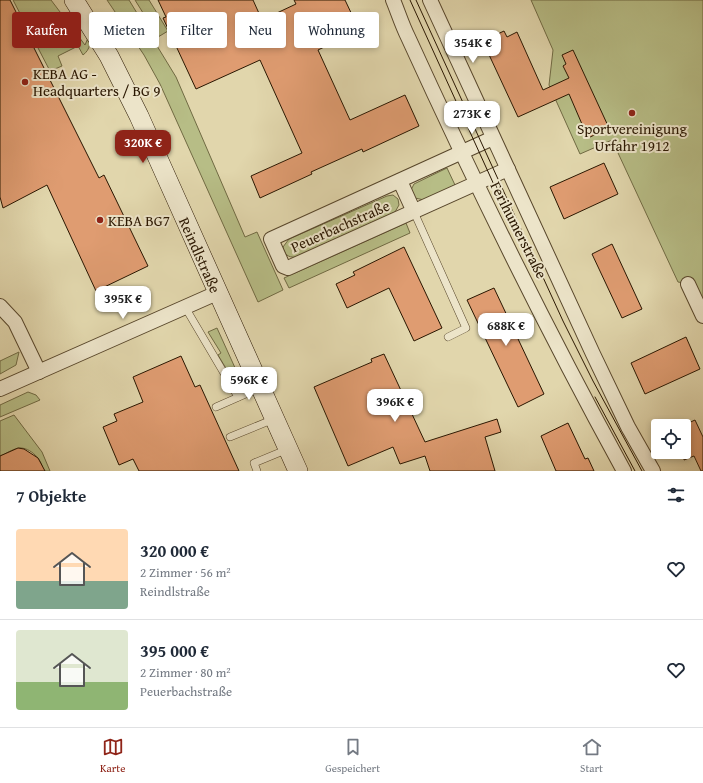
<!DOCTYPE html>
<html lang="de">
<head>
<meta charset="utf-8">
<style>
  :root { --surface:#fff; --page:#f6f6f7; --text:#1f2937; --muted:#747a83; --line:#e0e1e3; --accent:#8f2418 }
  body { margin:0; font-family:"Gentium Book Plus",serif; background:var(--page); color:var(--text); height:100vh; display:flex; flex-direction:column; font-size:15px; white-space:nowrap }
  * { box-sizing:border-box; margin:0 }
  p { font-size:13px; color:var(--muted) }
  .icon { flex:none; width:22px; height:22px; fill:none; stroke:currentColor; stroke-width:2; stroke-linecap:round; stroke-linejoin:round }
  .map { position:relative; height:471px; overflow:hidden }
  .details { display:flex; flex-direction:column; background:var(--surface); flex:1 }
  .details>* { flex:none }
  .banner { position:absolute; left:12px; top:12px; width:400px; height:36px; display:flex; gap:8px }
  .fabs { position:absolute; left:651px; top:419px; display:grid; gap:8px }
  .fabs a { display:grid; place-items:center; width:40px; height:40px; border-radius:4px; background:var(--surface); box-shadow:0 2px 6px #0003; font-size:20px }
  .price { position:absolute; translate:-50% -34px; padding:0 9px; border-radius:8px; background:#fff; color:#222; font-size:13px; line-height:26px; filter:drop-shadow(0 1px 2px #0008) }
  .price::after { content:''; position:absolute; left:50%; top:24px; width:12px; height:9px; margin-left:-6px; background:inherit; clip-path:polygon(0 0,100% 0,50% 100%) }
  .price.selected { background:var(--accent); color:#fff }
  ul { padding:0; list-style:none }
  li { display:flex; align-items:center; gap:12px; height:100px; padding:0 16px }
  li+li { border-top:1px solid var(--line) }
  li span { display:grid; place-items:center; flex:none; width:112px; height:80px; border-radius:4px; color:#555 }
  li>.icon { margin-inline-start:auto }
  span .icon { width:48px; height:48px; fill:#fffc; stroke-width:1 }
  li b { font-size:17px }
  h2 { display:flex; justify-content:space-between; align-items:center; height:48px; padding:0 16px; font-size:17px }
  .chip { padding:0 14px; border-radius:4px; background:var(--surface); box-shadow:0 2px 6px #0003; font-size:14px; line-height:36px }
  .chip.selected { background:var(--accent); color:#fff }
  .dock { display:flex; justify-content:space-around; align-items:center; height:56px; border-top:1px solid var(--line); background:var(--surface); font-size:11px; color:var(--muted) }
  .dock a { display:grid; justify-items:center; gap:2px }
  .dock .selected { color:var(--accent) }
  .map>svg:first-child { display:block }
  .green { fill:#b7bd86; stroke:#706a43 }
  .building { fill:#df9c71; stroke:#291600 }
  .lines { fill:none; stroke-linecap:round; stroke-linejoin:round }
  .lane-casing { stroke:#57462b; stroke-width:8 }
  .street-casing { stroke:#57462b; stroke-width:16 }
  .secondary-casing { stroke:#291600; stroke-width:20 }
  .lane { stroke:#ece4c9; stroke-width:7 }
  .street { stroke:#ece4c9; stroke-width:14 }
  .secondary { stroke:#ece4c9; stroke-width:19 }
  .tram { stroke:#291600; stroke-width:1 }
  .poi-dot { fill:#8f2418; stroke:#ece4c9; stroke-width:1.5 }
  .labels { text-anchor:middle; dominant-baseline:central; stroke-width:4; stroke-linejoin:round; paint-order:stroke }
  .poi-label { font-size:15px; fill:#291600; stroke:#ece4c9; text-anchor:start }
  .street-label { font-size:15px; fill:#291600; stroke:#ece4c9 }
</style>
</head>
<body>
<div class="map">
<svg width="703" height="471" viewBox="0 0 703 471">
  <rect width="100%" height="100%" fill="#e1d6ac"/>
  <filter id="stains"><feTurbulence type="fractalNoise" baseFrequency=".005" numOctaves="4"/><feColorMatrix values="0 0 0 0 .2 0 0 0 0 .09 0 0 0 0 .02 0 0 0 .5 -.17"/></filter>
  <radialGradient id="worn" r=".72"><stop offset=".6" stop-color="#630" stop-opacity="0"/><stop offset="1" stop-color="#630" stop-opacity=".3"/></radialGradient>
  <g class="green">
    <path d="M13,0H51L85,45L90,33C90,42 91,49 83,55L78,46L58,56L62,66L50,71Z"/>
    <path d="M107,0H129L176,77L245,237L257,232L283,290L258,302L160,84L144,55Z"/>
    <path d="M135,0H149L168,31L158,37Z"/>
    <path d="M531,0H703V307L695,285L678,282L612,140L580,154L549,85L553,50Z"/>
    <path d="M447,168L455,185L424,200L415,198L411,190L414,184Z"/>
    <path d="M393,195L398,199L399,205L395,212L296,257C288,258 284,254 283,247L289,239L387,196Z"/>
    <path d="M406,223L410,233L289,288L284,278Z"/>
    <path d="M217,328L241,381L239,385H236L218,355L221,353L208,332Z"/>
    <path d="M19,352L16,365L0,374V361Z"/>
    <path d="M28,392L36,395L40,400L0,417V405Z"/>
    <path d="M14,415L42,452L50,471H43C43,460 30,447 19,448C12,449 6,454 0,456V421Z"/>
  </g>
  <g class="building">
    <path d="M0,0H10L99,178L104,175L148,266L96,291L47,185L3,208L0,197Z"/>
    <path d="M158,0H253L262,20L296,4L294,0H345L354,19L340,26L345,37L318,50L350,120L405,95L419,126L363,152L362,149L311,172L312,174L260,198L251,176L302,153L260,60L196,89L163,18L166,17Z"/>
    <path d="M504,31L507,37L517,32L543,90L569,78L563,66L566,64L562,55L573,50L609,128L588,138L569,94L518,117L484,44L493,40L491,37Z"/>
    <path d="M604,163L618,194L564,219L550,187Z"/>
    <path d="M612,244L642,309L622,318L592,254Z"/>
    <path d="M404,247L442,328L414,341L389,288L347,308L336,284L355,275L353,272Z"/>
    <path d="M494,288L544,394L518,407L467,300Z"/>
    <path d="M686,337L700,369L645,394L631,363Z"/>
    <path d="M384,354L425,442L497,419L501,432L485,437L495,471H430L425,456L400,464L393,447L348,466L314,387L372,362L371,359Z"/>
    <path d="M181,356L195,387L200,385L239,471H139L133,459L119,465L103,427L117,421L114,414L143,402L133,377Z"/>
    <path d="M695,420L703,437V471H701L694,456L684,460V425Z"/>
    <path d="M568,423L585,459L588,458L594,471H556L541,436Z"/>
    <path d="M18,448L24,449L38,458L45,471H0V456Z"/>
  </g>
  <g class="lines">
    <g class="lane-casing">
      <g id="lane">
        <path d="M414,212L466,328L448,337"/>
        <path d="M185,307L238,397"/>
        <path d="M216,407L259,388"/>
        <path d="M230,437L274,419"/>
        <path d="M257,471L254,463L288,449"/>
      </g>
    </g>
    <g class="street-casing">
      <g id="street">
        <path d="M393,0C398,12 402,25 408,37C475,184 546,329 624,471"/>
        <path d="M430,0L593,354L628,427L653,471"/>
        <path d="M493,138L271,239L283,266L288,268L508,169"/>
        <path d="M400,181L414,212"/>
        <path d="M688,284L703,316"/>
        <path d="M0,306L15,322L39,372"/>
        <path d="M0,389L217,293"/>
      </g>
    </g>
    <g class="secondary-casing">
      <path id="secondary" d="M74,0L109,56L139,116L298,471"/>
    </g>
    <use href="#lane" class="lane"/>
    <use href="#street" class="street"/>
    <use href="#secondary" class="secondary"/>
    <g class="tram">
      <path d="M410,0L505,209"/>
      <path d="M416,0L563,321L593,381L642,471"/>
      <path d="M595,397L635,471"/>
    </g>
  </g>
  <g class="poi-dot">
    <circle cx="25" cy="82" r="4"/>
    <circle cx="632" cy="113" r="4"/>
    <circle cx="100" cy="220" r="4"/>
  </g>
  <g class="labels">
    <g class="poi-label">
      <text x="33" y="73">KEBA AG -<tspan x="33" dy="17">Headquarters / BG 9</tspan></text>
      <text x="632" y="128" text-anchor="middle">Sportvereinigung<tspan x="632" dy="17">Urfahr 1912</tspan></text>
      <text x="108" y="220">KEBA BG7</text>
    </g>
    <g class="street-label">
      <text transform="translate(340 226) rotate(-24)">Peuerbachstraße</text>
      <text transform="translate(519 230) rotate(63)">Ferihumerstraße</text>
      <text transform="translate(200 255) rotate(66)">Reindlstraße</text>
    </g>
  </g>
  <rect width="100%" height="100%" filter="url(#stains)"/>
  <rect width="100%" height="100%" fill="url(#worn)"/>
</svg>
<div class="fabs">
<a><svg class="icon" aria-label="locate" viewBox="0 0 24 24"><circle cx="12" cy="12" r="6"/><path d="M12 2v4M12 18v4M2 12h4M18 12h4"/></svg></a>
</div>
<b class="price" style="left:473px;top:64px">354K €</b>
<b class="price" style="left:472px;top:135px">273K €</b>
<b class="price selected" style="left:143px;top:164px">320K €</b>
<b class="price" style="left:123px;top:320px">395K €</b>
<b class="price" style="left:506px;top:347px">688K €</b>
<b class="price" style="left:249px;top:401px">596K €</b>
<b class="price" style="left:395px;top:423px">396K €</b>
<div class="banner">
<a class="chip selected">Kaufen</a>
<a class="chip">Mieten</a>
<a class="chip">Filter</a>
<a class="chip">Neu</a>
<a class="chip">Wohnung</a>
</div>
</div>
<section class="details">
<h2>7 Objekte<svg class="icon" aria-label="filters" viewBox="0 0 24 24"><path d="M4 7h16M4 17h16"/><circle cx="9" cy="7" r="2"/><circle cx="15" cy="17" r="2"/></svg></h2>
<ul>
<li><span style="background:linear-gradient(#ffd9b3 65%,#7fa58c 0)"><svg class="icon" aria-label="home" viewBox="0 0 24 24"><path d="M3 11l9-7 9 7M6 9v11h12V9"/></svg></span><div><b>320 000 €</b><p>2 Zimmer · 56 m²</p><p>Reindlstraße</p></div><svg class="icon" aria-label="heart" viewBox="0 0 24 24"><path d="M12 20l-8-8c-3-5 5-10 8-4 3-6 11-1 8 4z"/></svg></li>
<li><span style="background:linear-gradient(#dfe7d0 65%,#8fb573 0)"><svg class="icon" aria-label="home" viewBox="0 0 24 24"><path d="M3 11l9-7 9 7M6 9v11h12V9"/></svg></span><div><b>395 000 €</b><p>2 Zimmer · 80 m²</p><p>Peuerbachstraße</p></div><svg class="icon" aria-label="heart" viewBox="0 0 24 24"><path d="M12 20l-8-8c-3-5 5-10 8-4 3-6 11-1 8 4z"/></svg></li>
</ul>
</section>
<nav class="dock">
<a class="selected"><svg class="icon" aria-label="map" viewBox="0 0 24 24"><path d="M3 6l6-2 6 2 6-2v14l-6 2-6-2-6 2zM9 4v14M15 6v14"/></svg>Karte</a>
<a><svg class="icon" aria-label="saved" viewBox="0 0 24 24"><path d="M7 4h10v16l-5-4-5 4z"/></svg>Gespeichert</a>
<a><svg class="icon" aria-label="home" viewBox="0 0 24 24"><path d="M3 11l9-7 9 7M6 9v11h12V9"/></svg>Start</a>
</nav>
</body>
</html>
